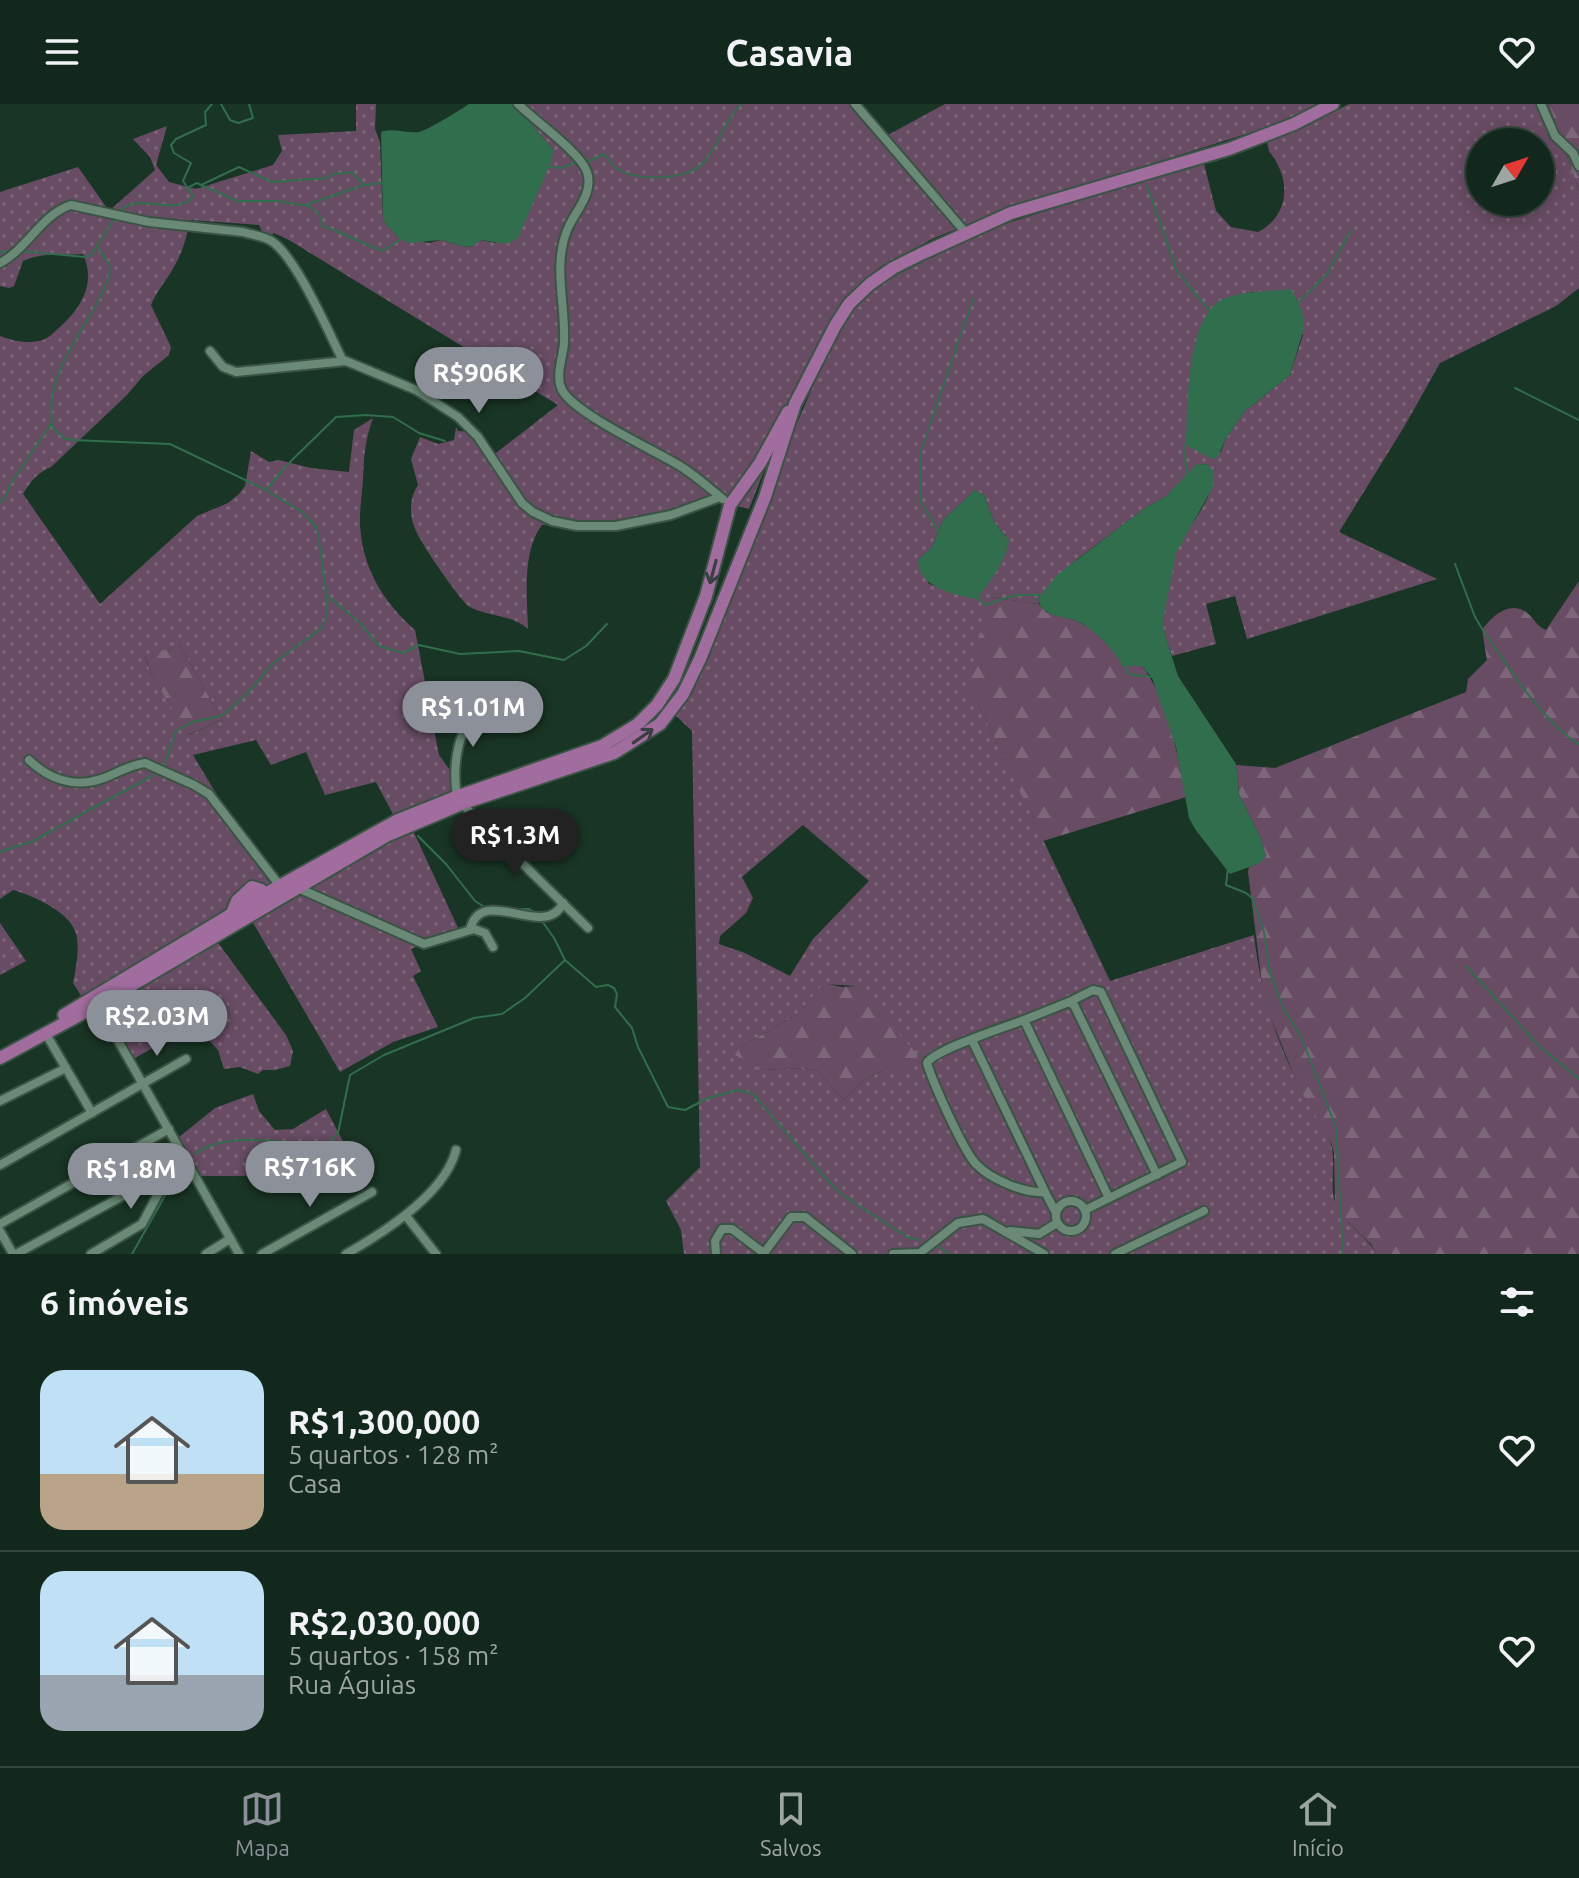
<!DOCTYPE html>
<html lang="pt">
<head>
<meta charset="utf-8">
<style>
  :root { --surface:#13281c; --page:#203429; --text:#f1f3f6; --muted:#9da6a3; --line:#32443b; --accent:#8c9099 }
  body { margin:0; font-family:Ubuntu,sans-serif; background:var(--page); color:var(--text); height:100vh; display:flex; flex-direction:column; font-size:30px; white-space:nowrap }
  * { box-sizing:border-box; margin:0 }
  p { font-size:26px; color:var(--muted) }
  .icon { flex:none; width:44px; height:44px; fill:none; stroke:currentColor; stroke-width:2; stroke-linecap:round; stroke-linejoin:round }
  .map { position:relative; height:1150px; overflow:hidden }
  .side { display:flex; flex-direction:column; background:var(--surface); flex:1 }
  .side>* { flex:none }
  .needle { width:52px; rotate:51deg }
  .fabs { position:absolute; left:1466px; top:24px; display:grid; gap:16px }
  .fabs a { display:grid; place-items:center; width:88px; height:88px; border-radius:50%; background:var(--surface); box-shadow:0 4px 20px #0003,0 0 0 2px var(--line); font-size:40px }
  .price { position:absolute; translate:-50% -68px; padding:0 18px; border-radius:28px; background:var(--accent); color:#fff; font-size:26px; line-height:52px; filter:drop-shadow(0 2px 4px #0008) }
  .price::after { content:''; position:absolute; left:50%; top:48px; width:24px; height:18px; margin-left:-12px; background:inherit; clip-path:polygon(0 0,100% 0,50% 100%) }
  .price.current { background:#222; color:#fff }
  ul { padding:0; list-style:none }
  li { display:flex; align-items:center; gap:24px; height:200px; padding:0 40px }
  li+li { border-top:2px solid var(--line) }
  li span { display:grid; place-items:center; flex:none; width:224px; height:160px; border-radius:24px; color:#555 }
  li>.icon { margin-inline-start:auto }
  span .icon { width:96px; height:96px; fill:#fffc; stroke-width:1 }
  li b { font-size:34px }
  h2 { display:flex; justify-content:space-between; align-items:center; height:96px; padding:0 40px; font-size:34px }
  header { display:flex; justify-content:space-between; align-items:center; height:104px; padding:0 40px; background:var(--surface); font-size:36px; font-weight:600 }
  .tab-bar { display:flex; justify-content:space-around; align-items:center; height:112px; border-top:2px solid var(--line); background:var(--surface); font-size:22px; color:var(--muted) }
  .tab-bar a { display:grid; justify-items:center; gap:4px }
  .tab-bar .current { color:var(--accent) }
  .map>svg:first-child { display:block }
  .grass { fill:url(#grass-dots); fill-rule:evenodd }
  .forest { fill:url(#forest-firs) }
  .water { fill:#316e4d }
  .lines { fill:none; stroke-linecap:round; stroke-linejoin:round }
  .stream { stroke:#316e4d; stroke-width:2 }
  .minor-casing { stroke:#3a5345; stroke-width:12 }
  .primary-casing { stroke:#3a5345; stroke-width:16 }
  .minor { stroke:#6a8976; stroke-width:8 }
  .primary { stroke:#a16d9e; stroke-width:12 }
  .oneway { stroke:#3a3f43 }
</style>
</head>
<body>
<header><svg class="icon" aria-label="menu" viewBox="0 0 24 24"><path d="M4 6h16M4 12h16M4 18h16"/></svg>Casavia<svg class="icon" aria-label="heart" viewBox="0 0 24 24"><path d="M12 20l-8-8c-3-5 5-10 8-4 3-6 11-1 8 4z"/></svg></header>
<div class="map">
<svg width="1579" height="1150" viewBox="0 0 1579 1150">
  <defs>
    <pattern id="grass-dots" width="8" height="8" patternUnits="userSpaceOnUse" patternTransform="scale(2)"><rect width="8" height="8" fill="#684c64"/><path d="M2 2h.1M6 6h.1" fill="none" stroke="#7d667a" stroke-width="1.8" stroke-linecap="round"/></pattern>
    <pattern id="forest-firs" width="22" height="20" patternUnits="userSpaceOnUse" patternTransform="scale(2)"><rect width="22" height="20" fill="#684c64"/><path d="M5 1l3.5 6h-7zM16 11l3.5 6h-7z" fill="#7d667a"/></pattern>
  </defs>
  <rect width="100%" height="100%" fill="#193525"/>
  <g class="grass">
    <path d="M356,0H376L375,25L380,38L383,117L398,133L429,139L441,136L465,143L473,142L480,136L496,139L548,65L553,45L513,0H859L886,32L945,0H1323L1293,15L990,111L932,135L880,163L848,190L830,217L784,316L749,405L722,398L671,412L542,421C522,447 527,493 528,525C512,510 488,513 470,503C460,497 417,434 414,422C409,408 410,393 418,381L411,355L420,333L438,340L454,336L456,323L458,327L474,328L492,352L558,301L289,136L274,129L266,136L259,121L190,116C187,132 183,147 175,161C168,175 157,186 151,201L171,243L169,251L143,272L127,291L51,363C37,369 31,377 23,390L100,500L197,412L228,399L239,390L245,382L251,347L269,358L279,356L311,364L349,368L354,326L373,314C365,337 364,351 363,375C362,393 358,412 361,431C365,468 386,501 415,526L439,651L455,673L457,685L395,714L376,678L325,691L306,648L271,661L256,636L193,651L272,783L82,893L73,879C76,864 79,849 77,834C74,809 34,792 13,786L0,795V232C13,237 31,241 45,235C50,233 55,227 60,223C82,203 96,179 83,150C63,152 41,148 23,157L14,182L9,184L0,182V88L78,63L109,107L155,66L150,53L133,35L167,22L156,61L169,78L196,85L273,61L282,47L278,31L356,27ZM180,541L222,616L189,631L152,572L145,553Z"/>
    <path d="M1349,0H1549L1579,87V184L1556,202L1440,259L1404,323L1339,428L1437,475L1247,535L1235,492L1206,500L1216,540L1172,552C1168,540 1163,528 1163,516C1163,495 1169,467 1176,448C1185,424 1227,383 1207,360L1197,361L1165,393L1145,404L1076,456L1038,494L1039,500L989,493L978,599L1110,877L1254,831C1261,888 1272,925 1297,978C1306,998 1322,1016 1330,1037C1337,1056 1329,1081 1335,1098C1344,1120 1365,1130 1377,1150H684L681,1126L666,1097L700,1063L692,627L673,609L810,289L841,223L857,199L887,173L977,129L1203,56L1216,107L1231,123L1258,128C1285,114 1291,86 1277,59C1271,47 1269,53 1267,36L1298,26ZM1480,38H1540V98H1480ZM1251,188H1268L1303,231L1290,271L1244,308L1225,336L1221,348L1206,350L1194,345L1239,192ZM975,386L984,391L994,418L1006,432L1008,442L995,468L945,485L929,480L918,456L932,443L943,416ZM803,721L869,777L813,835L790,872L745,849L719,840L720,832L746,809L753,794L742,773ZM824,880L856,882L892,961L864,976L844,996L818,967L803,964L760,966L739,944L796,911Z"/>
    <path d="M410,720L458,824L411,845L421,867L413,872L438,923L393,938L340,968L249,812Z"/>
    <path d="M0,819L26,857L0,871Z"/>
    <path d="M213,832L286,931L293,947L290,962L275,966H263L258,970L240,963L224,965L218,946L194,921L133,955L98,898Z"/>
    <path d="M253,990L259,1007L275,1026L293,1025L326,1005L356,1062L320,1082C283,1067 239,1073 199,1072L179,1033L215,1004Z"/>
  </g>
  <g class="forest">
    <path d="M1549,0H1579V87Z"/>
    <path d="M1579,477V1150H1377L1371,1140L1345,1115L1335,1102L1334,1049L1331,1038L1298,982L1264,896L1248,768L1249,763L1259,759L1266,752L1260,733L1239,690L1236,661L1275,664L1466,588L1468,575L1487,556L1482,526C1491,513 1509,496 1526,508C1534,514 1536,522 1546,526Z"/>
    <path d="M989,493L1039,500L1046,508L1077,517L1091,525L1118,551L1122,562H1142C1169,597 1177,649 1186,693L1043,737L978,599L966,591Z"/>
    <path d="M180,541L222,616L188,631L152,572L145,552Z"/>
    <path d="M824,879L842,883L856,882L918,951L905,970L892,961L864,976L844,996L818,967L803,964L760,966L735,951L739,944L796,911Z"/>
  </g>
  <g class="water">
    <path d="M469,0H513L553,45L552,56L518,134L507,140L481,136L473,142L465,143L441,136L409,139L398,133L383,117L381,28C393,23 406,30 419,28C426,27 462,5 469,0Z"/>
    <path d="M1291,185L1302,207L1304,224L1290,271L1244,308L1225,336L1218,353L1212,355L1186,341C1188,304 1185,214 1223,195C1244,186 1269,188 1291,185Z"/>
    <path d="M1207,360L1214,367L1213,383L1176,449L1163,516L1165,531L1178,572L1236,660L1239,690L1260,733L1266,752L1260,759L1230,770L1195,725L1189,714L1176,643L1152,574L1142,562H1122C1118,549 1092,524 1079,518C1064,511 1041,514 1038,494L1058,470L1145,404L1165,393L1196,361Z"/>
    <path d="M975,386L984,391L994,418L1009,436C1007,456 989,479 977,495C955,491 918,484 918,456L932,443L943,416Z"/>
  </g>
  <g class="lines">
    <g class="stream">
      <path d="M221,0L230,16L238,19L253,14L249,0"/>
      <path d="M584,54L590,57L603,50C608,54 611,60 616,64C635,78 688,77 704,58C719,40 724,17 741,0"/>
      <path d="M550,63L562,64L578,57"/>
      <path d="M201,81L238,97H277L309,102L319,110L322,121L382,147L401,135"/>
      <path d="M1147,82L1177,167L1209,206"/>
      <path d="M189,83L197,79L201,81L239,63L272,78L327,74L333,70L352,68L364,81"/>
      <path d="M308,100L364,81L382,79"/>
      <path d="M118,109C136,85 176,115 193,92L183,77L191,59L174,49L171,41L176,35L206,21L205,8L212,0"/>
      <path d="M96,141L109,160L110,168C94,222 41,263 53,324L64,334L72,336L170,340L262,384L302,408L316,423L318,430L327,495V511L322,524L272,560L248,589L221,612L192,618L176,627L163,663"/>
      <path d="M21,147L85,153L91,151L114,115"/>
      <path d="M0,148L11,147"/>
      <path d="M1297,200L1327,170L1351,126"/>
      <path d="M1515,284L1579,316"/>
      <path d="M1186,373C1189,359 1180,353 1187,337"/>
      <path d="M267,385L285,363L336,313L366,311L393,313L419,329L445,337"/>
      <path d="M0,398L5,394L10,381L51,320"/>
      <path d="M938,427L920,396V350L973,195"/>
      <path d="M1455,460L1475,513L1481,523C1509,564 1538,612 1579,641"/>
      <path d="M327,491L360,519L379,542L403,549L419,541L460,550L519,547L564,556L586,542L607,520"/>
      <path d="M978,494L985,501L1015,491H1039"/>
      <path d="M1125,562L1129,570L1152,573"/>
      <path d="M418,732L446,760L475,797L486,804"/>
      <path d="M0,748L33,737L159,668"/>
      <path d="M1228,764L1226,781L1246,789L1252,794L1264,828L1270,868L1284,906L1301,932L1336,1024L1343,1150"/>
      <path d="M516,805H529L536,809"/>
      <path d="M542,817L554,834L565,856L596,883L608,881L614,884L617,890L615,903L632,924L638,943L668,1003L685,1006L706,995L738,986L753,990L828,1077L841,1090L907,1133L919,1136"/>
      <path d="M1466,862L1540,943L1579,975"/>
      <path d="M195,1050C229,1024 288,1042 328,1040L338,1029L350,971L384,951L474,914L502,910L525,894L564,857"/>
      <path d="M939,1143L950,1150"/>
      <path d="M132,1150L179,1067"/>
    </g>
    <g class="minor-casing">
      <g id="minor">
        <path d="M518,0C535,17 580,48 587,68C594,89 576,106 568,124C552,161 566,200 564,239C563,253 555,272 562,286C575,310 654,346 680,362C695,371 709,384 723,395"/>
        <path d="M855,0L966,129"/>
        <path d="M1541,0L1555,32L1573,49L1579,62"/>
        <path d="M0,159C27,145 42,110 71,101L149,118L243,128C252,131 265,132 273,138C298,157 328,227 343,257"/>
        <path d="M210,247L223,263L236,268L346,257L416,286L458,313L478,333L522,399L533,408L552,417L577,422H616L671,411L720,393"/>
        <path d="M29,656C49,675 74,684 101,675C116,670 129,661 145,659L194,681L209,690L280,782"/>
        <path d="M457,693C451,655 460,628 479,595"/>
        <path d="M462,700L588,824"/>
        <path d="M298,784L424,840L474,825L485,829L493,843"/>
        <path d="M470,826C481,778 545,838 563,799"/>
        <path d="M1069,898L1093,886L1101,888L1182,1058L1085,1106"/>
        <path d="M98,901L239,1150"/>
        <path d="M46,930L92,1009"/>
        <path d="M972,936L1045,1088C1025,1090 990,1075 976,1060C963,1046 933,979 927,959C934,946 1005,923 1024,916"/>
        <path d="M0,997L66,964"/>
        <path d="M0,1061L186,955"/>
        <path d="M1045,1088L1056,1109"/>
        <path d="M1109,1094L1024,916L1069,898L1074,901L1157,1071"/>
        <circle cx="1071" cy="1112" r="15"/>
        <path d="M406,1112L436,1150"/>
        <path d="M0,1120L169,1025"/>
        <path d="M0,1127L13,1150"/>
        <path d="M1010,1127L1039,1130L1057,1119"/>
        <path d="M764,1149L791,1113H805L852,1150"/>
        <path d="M16,1150L187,1057"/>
        <path d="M91,1150L142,1120L171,1066"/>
        <path d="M206,1150L230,1135"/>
        <path d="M262,1150L372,1088"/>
        <path d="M346,1150C383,1129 445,1090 456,1046"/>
        <path d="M716,1150L715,1137L722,1125H732L765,1150"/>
        <path d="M893,1150L920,1149L958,1119L983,1115L1044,1150"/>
        <path d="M1115,1150L1204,1107"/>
      </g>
    </g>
    <g class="primary-casing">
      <g id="primary">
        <path d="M231,811L237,797L252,783L261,786L269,797"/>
        <path d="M64,911L265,790L398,716L453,694L602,642L638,620L657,601L674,575L706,492L730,401L760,359L788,308"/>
        <path d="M0,954L98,901L386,732L464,699L614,649L660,620L683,590L700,555L765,393L795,300L835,222L849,200L870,180L893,164L921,150L1011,109L1229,45L1294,20L1333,0"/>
      </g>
    </g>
    <use href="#minor" class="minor"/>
    <use href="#primary" class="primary"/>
  </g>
  <defs><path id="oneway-shaft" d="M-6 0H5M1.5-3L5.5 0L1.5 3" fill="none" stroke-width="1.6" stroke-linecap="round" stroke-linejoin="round" transform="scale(2)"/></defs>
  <g class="oneway">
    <use href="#oneway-shaft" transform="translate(713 468) rotate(105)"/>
    <use href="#oneway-shaft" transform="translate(643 632) rotate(-35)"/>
  </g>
</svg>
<div class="fabs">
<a><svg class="needle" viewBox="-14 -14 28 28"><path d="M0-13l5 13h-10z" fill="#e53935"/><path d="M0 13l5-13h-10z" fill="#9da6a3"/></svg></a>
</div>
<b class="price" style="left:479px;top:311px">R$906K</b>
<b class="price" style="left:473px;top:645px">R$1.01M</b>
<b class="price current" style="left:515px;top:773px">R$1.3M</b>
<b class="price" style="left:157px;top:954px">R$2.03M</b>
<b class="price" style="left:310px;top:1105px">R$716K</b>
<b class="price" style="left:131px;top:1107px">R$1.8M</b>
</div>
<section class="side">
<h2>6 imóveis<svg class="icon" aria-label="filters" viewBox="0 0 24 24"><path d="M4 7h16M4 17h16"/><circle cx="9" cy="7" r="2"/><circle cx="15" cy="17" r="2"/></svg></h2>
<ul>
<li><span style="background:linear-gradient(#bfe0f5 65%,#b9a48a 0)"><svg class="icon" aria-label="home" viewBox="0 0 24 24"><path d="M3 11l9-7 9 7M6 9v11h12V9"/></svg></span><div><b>R$1,300,000</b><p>5 quartos · 128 m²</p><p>Casa</p></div><svg class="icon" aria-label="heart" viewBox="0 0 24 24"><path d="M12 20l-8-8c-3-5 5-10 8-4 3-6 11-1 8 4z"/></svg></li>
<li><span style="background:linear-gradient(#bfe0f5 65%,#9aa5b1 0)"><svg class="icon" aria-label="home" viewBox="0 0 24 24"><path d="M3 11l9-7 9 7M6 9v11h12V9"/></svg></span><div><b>R$2,030,000</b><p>5 quartos · 158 m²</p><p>Rua Águias</p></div><svg class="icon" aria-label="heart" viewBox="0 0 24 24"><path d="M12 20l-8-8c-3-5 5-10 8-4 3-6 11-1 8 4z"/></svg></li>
</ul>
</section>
<nav class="tab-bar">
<a class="current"><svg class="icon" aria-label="map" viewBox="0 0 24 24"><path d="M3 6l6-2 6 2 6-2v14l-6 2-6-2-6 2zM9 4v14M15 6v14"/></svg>Mapa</a>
<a><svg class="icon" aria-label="saved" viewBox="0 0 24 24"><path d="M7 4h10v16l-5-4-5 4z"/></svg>Salvos</a>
<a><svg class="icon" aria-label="home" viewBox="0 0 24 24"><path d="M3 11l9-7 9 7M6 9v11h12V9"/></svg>Início</a>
</nav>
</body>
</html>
